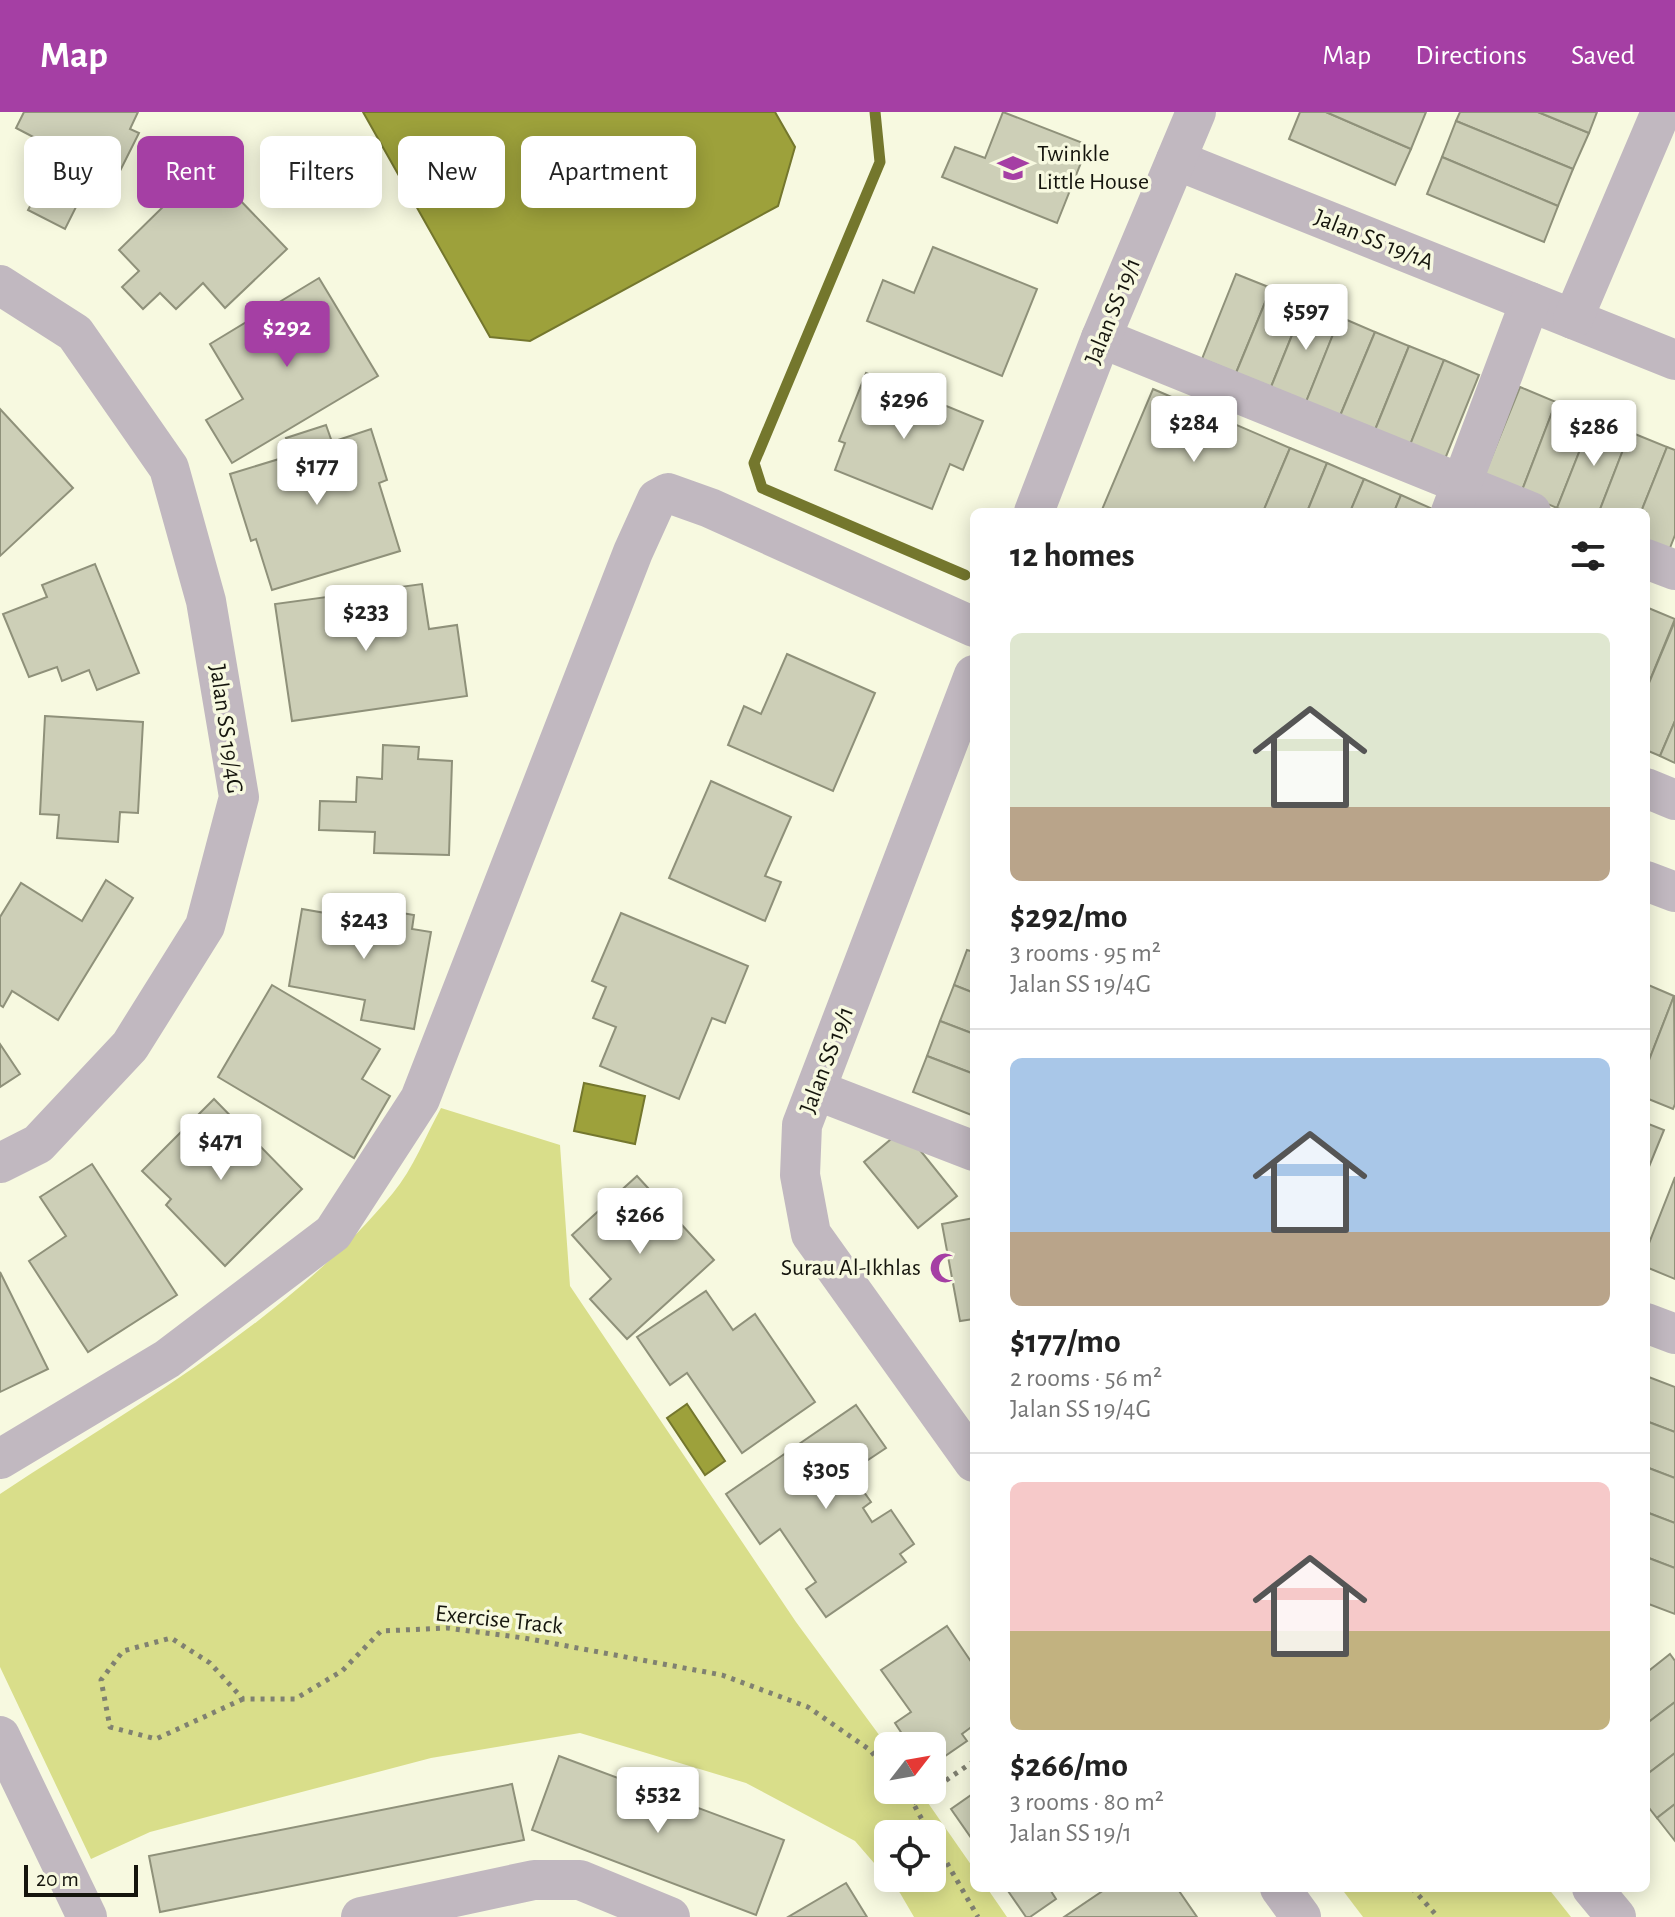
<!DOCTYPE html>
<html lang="en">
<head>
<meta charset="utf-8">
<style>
  :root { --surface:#fff; --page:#f6f6f6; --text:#222; --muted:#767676; --line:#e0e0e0; --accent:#a53fa4 }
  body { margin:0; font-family:"Alegreya Sans",sans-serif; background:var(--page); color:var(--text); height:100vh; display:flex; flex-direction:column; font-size:30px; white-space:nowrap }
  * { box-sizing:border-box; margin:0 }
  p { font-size:26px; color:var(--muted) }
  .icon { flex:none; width:44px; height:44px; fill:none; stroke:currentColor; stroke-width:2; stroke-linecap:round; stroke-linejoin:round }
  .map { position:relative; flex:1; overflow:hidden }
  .side { position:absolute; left:970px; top:396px; width:680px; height:1384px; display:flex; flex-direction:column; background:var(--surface); border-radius:12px; box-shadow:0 4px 20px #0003 }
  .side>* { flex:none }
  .top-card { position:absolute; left:24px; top:24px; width:760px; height:72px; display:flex; gap:16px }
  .needle { width:52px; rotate:59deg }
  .fabs { position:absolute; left:874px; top:1620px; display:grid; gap:16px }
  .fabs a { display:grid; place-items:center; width:72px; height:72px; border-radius:12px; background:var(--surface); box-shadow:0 4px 20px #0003; font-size:40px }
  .scale { position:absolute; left:24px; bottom:20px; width:114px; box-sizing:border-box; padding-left:8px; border:4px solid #15150d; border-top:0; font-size:22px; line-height:28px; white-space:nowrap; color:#15150d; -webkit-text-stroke:6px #f7f9e0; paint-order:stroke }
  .price { position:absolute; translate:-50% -68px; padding:0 18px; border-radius:8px; background:#fff; color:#222; font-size:26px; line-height:52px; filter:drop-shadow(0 2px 4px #0008) }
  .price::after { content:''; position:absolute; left:50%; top:48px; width:24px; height:18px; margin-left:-12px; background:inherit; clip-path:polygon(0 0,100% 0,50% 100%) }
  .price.active { background:var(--accent); color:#fff }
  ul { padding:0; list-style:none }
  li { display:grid; align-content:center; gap:16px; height:424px; padding:0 40px }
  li+li { border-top:2px solid var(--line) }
  li span { display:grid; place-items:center; height:248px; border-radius:12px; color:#555 }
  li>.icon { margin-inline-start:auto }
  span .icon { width:144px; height:144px; fill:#fffc; stroke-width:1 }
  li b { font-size:34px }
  h2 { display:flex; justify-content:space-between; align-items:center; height:96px; padding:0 40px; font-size:34px }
  .chip { padding:0 28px; border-radius:12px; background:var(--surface); box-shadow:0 4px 20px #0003; font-size:28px; line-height:72px }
  .chip.active { background:var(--accent); color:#fff }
  header { display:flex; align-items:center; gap:48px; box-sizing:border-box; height:112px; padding:0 40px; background:var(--accent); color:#fff }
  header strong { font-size:38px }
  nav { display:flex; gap:44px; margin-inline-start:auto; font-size:28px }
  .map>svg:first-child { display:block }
  .green { fill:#d9de8a; fill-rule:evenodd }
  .water { fill:#9da13b; stroke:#74772d; stroke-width:2 }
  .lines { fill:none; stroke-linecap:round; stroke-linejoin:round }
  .stream { stroke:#74772d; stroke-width:11 }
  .building { fill:#cdcfb7; stroke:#8f917a; stroke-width:2 }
  .path { stroke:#808171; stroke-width:5; stroke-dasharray:4 6; stroke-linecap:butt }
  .minor { stroke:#c1b8c0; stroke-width:40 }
  .labels { text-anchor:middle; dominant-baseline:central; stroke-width:7; stroke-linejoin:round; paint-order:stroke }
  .poi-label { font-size:24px; fill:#15150d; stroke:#f7f9e0; text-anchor:start }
  .street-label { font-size:24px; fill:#15150d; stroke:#f7f9e0 }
</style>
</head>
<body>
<header>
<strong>Map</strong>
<nav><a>Map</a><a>Directions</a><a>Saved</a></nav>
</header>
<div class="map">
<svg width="1675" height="1805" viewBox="0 0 1675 1805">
  <rect width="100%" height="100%" fill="#f7f9e0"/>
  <g class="green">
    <path d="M441,996L560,1033L570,1174L796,1510L888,1635V1678H919L974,1757V1776H987L1007,1805H914L900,1781L855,1729L746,1671L580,1621L431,1646L150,1720L91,1747L0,1555V1382C137,1292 288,1208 393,1081C413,1057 426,1023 441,996ZM888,1722H932V1766H888Z"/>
    <path d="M1341,1776H1548L1571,1805H1363Z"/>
  </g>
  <g class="water">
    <path d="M363,0H775L795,35L778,94L530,229L490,225Z"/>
    <path d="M584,971L645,984L635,1032L574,1019Z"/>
    <path d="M687,1292L725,1349L705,1363L667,1306Z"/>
  </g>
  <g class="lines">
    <path class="stream" d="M875,0L880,50L754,351L762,376L965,463"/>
  </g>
  <g class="building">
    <path d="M24,0H138L130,17L139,21L110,79L89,69L65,117L28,98L44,68L28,60L43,30L16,16Z"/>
    <path d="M1003,0L1088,33L1057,111L942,65L955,35L985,46Z"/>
    <path d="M1300,0H1326L1411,37L1395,73L1289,27Z"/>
    <path d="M1326,0H1426L1411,37Z"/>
    <path d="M1460,0H1538L1589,21L1573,57L1456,9Z"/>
    <path d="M1538,0H1597L1589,21Z"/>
    <path d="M1456,9L1573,57L1558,94L1442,45Z"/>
    <path d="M187,33L287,137L225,196L203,171L176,197L160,181L143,197L122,175L139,159L119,138L170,88L151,68Z"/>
    <path d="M1442,45L1558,94L1544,130L1427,82Z"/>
    <path d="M933,135L1037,177L1002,264L867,209L883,168L914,181Z"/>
    <path d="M1236,162L1271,176L1236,261L1202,247Z"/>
    <path d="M319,166L378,264L232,351L206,308L243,287L210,232Z"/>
    <path d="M1271,176L1305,191L1271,275L1236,261Z"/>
    <path d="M1305,191L1340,205L1306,290L1271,275Z"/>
    <path d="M1340,205L1375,220L1340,304L1306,290Z"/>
    <path d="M1375,220L1409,234L1375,318L1340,304Z"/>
    <path d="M1409,234L1444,248L1410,333L1375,318Z"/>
    <path d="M1444,248L1479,263L1445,347L1410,333Z"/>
    <path d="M866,261L983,309L963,358L950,352L932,397L835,358L845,331L839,329Z"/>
    <path d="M1520,275L1556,290L1521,381L1483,366Z"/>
    <path d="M1153,277L1290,336L1263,400H1101Z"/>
    <path d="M1556,290L1593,305L1557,396L1521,381Z"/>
    <path d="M0,297L73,376L0,444Z"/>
    <path d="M1593,305L1630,320L1599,400H1568L1557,396Z"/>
    <path d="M326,313L332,330L371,317L387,368L379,371L400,439L272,478L256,427L251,429L230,362L292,343L286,326Z"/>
    <path d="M1630,320L1667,335L1641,400H1599Z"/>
    <path d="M1667,335L1675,338V423L1668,441L1646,432V400H1641Z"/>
    <path d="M1290,336L1327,351L1307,400H1263Z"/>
    <path d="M1327,351L1364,367L1350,400H1307Z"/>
    <path d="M1364,367L1401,383L1394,400H1350Z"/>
    <path d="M1401,383L1437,399V400H1394Z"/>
    <path d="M95,452L139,561L97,578L89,558L62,569L57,555L29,565L3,502L47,485L42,473Z"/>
    <path d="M422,472L429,517L457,513L467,584L292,609L275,492Z"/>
    <path d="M1646,495L1675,507L1646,578Z"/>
    <path d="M1675,509V609L1660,644L1646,638V578Z"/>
    <path d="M787,542L875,581L833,679L728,633L744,594L761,602Z"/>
    <path d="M45,604L143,610L138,701L120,700L118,730L57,726L59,703L40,702Z"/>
    <path d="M1675,609V651L1660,644Z"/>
    <path d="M383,633L419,635L418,647L452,649L449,743L374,741L375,720L319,718L320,689L356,690L357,665L382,667Z"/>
    <path d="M711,669L791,705L765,764L781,770L765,809L669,766Z"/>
    <path d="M106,768L133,786L58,908L12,879L3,895L0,893V805L21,771L82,809Z"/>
    <path d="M356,793L414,803L412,817L431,820L414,917L361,908L365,888L289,874L302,797L354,806Z"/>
    <path d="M621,801L748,854L725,911L712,906L679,987L600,954L616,915L593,906L606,875L592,869Z"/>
    <path d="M967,838L974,840V881L954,873Z"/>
    <path d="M1646,872L1674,884L1646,956Z"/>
    <path d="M272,873L380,937L362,967L390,984L354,1046L218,965Z"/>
    <path d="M954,873L974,881V922L940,909Z"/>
    <path d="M1674,884L1675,992L1673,997L1646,986V956Z"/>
    <path d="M940,909L974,922V962L927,944Z"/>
    <path d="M0,932L20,962L0,975Z"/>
    <path d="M927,944L974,962V1004L913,980Z"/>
    <path d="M214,987L302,1077L225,1154L166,1093L171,1087L142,1059Z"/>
    <path d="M1646,1011L1664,1018L1646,1062Z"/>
    <path d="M903,1017L957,1084L918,1116L864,1050Z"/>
    <path d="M92,1052L177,1183L88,1240L29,1149L66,1124L40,1085Z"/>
    <path d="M637,1064L714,1148L627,1227L590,1187L611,1167L572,1123Z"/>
    <path d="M1675,1065V1167L1646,1155V1139Z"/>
    <path d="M974,1106V1207L960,1209L942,1112Z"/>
    <path d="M0,1160L48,1257L0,1280Z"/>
    <path d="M706,1179L733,1218L755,1202L815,1290L742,1341L687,1261L670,1273L637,1225Z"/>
    <path d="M1646,1264L1675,1275V1320L1646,1309Z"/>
    <path d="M856,1293L886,1336L850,1360L871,1390L863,1396L872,1410L891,1398L914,1432L900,1442L906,1450L826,1505L806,1477L816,1470L780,1417L760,1432L726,1382Z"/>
    <path d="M1646,1309L1675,1320V1366L1646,1355Z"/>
    <path d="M1646,1355L1675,1366V1411L1646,1400Z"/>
    <path d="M1646,1400L1675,1411V1456L1646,1445Z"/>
    <path d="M1646,1445L1675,1456V1502L1646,1491Z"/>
    <path d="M947,1514L974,1554V1613L962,1622L967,1629L932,1653V1634H910L895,1611L911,1600L881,1558Z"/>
    <path d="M1670,1542L1675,1549V1590L1646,1612V1561Z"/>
    <path d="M1675,1590V1641L1646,1663V1612Z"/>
    <path d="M1675,1641V1692L1657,1706L1646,1692V1663Z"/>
    <path d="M559,1644L784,1728L756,1803L532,1718Z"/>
    <path d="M512,1672L524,1728L160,1800L149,1744Z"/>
    <path d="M974,1681V1730L951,1697Z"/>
    <path d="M1675,1692V1729L1657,1706Z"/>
    <path d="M846,1771L867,1805H788Z"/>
    <path d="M1006,1776H1049L1056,1787L1030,1805H1026Z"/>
    <path d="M1107,1776H1177L1197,1805H1064Z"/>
  </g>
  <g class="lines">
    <g class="path">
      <path d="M243,1587L156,1627L110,1615L101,1568L123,1539L171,1526L210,1551L243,1587H295L342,1559L381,1519L447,1516L524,1526L722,1563L808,1595L870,1638L888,1660"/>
      <path d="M903,1678L913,1691L930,1722"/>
      <path d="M913,1691L974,1649"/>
      <path d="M932,1725L978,1805"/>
      <path d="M1412,1776L1438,1805"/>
    </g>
    <g class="minor">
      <path d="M1176,48L1675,248"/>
      <path d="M0,173L75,221L169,356L206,489L239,685L205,814L130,934L38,1032L0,1051"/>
      <path d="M1573,207L1661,0"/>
      <path d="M1101,226L1531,400"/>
      <path d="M1034,400L1101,226L1196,0"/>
      <path d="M1451,400L1530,190"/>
      <path d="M1646,447L1675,458"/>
      <path d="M974,563L802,1013L800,1063L811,1122L974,1350"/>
      <path d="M1646,676L1675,688"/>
      <path d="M1646,769L1675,780"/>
      <path d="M816,978L974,1039"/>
      <path d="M1646,1211L1675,1222"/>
      <path d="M0,1347L167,1247L333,1121L420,987L633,440L657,387L668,381L710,396L974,515"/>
      <path d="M0,1624L87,1805"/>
      <path d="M1280,1776L1301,1805"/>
      <path d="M1592,1776L1616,1805"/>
      <path d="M361,1805L534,1768H580L670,1805"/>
    </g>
  </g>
  <defs>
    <g id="school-bare" transform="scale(2.4)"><path d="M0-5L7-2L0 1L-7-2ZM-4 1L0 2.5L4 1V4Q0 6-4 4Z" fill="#a53fa4" stroke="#f7f9e0" stroke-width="2.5" paint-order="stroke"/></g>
    <g id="mosque-bare" transform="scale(2.4)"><path d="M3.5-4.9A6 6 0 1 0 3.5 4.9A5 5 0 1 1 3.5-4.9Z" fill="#a53fa4" stroke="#f7f9e0" stroke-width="2.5" paint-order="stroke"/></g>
  </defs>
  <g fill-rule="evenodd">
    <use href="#school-bare" x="1013" y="56"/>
    <use href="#mosque-bare" x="945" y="1156"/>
  </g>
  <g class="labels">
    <g class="poi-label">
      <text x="1037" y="42">Twinkle<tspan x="1037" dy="28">Little House</tspan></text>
      <text x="921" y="1156" text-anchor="end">Surau Al-Ikhlas</text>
    </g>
    <g class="street-label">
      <text transform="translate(1374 128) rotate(22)">Jalan SS 19/1A</text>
      <text transform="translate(1113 199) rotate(-68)">Jalan SS 19/1</text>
      <text transform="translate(226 617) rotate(82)">Jalan SS 19/4G</text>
      <text transform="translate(827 948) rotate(-69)">Jalan SS 19/1</text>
      <text transform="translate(499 1508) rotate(6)">Exercise Track</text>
    </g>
  </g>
</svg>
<div class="fabs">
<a><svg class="needle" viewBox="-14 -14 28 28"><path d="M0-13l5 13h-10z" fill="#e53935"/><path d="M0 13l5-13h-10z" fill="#767676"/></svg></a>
<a><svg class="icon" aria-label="locate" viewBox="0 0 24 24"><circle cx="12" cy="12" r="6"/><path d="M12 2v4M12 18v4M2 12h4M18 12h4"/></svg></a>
</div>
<div class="scale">20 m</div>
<b class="price" style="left:1306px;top:240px">$597</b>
<b class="price active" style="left:287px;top:257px">$292</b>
<b class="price" style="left:904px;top:329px">$296</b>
<b class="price" style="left:1194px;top:352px">$284</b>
<b class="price" style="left:1594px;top:356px">$286</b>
<b class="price" style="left:317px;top:395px">$177</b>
<b class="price" style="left:366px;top:541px">$233</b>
<b class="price" style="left:364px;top:849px">$243</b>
<b class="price" style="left:221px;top:1070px">$471</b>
<b class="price" style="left:640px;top:1144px">$266</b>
<b class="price" style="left:826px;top:1399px">$305</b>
<b class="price" style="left:658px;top:1723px">$532</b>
<div class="top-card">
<a class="chip">Buy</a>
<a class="chip active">Rent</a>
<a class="chip">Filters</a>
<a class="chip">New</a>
<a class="chip">Apartment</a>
</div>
<section class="side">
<h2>12 homes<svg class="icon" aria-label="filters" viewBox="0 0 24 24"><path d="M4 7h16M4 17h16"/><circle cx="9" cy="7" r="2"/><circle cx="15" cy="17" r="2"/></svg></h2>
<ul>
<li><span style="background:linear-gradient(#dfe7d0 70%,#b9a48a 0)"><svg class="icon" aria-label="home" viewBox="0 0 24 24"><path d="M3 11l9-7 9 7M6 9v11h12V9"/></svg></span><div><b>$292/mo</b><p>3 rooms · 95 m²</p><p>Jalan SS 19/4G</p></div></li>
<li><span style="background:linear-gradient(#a9c7e8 70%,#b9a48a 0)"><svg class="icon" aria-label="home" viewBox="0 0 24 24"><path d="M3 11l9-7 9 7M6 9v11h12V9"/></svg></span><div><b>$177/mo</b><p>2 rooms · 56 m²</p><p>Jalan SS 19/4G</p></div></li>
<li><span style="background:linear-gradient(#f6c9c9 60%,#c2b280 0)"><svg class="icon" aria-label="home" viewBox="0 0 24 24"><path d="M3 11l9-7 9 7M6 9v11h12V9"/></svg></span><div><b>$266/mo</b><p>3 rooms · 80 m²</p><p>Jalan SS 19/1</p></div></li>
</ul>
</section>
</div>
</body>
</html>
